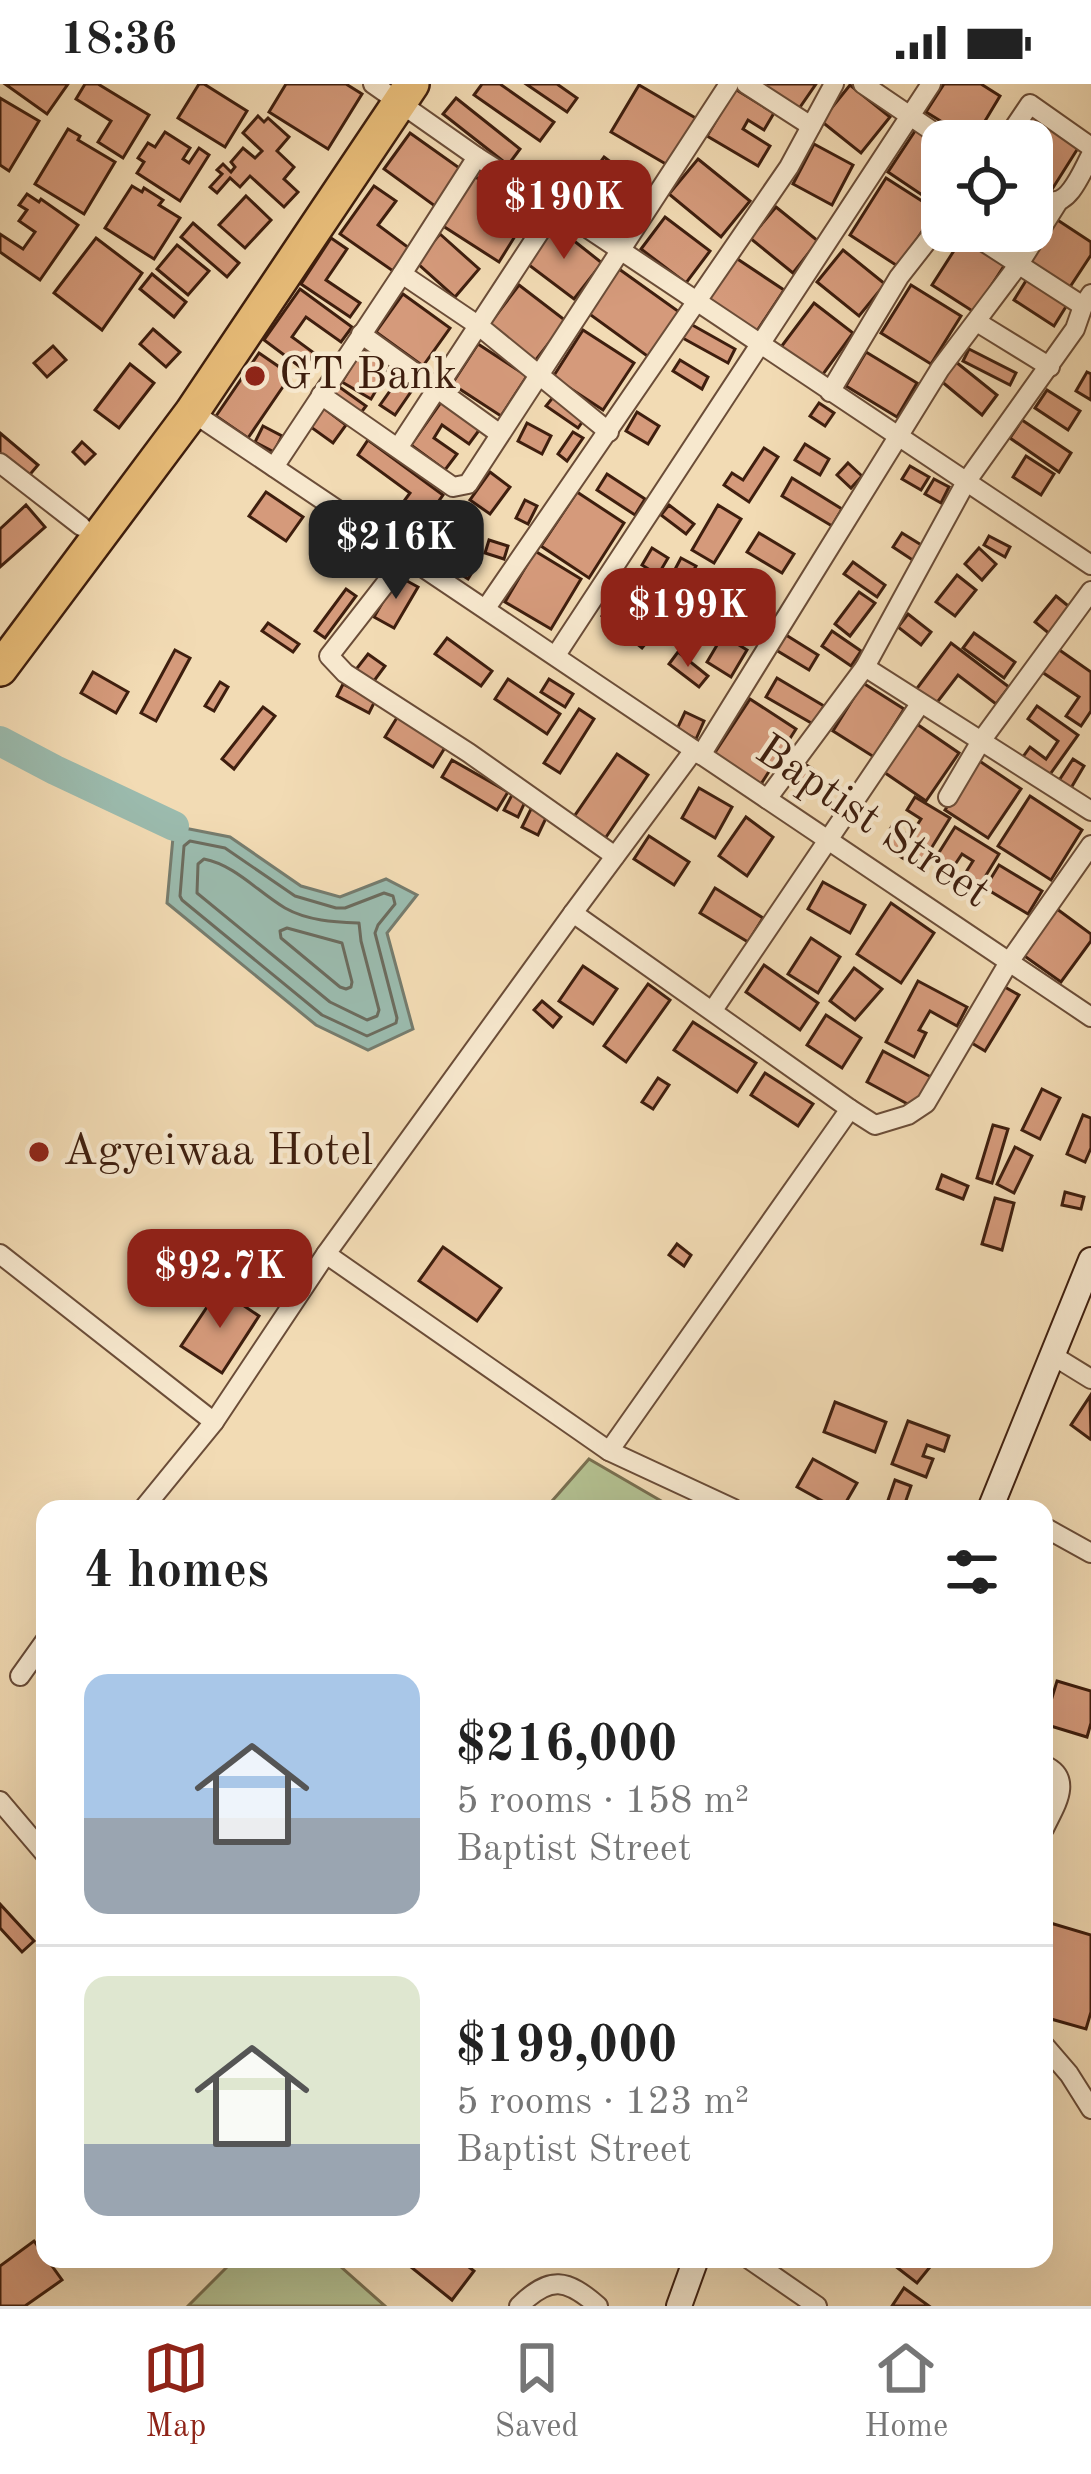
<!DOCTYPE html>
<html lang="en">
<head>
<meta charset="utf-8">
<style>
  :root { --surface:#fff; --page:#f6f6f6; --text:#222; --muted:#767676; --line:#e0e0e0; --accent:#8f2418 }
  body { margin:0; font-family:"Old Standard TT",serif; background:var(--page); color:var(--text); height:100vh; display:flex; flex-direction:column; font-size:45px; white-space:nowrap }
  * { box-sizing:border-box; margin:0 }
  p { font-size:39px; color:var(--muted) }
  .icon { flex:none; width:66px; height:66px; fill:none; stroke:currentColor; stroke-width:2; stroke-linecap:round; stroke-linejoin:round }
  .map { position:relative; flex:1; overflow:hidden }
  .sheet { position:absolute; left:36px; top:1416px; width:1017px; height:768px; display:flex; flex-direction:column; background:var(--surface); border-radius:24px; box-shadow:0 12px 48px #0002 }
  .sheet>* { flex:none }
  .buttons { position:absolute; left:921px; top:36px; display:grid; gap:24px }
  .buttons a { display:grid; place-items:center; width:132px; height:132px; border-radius:24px; background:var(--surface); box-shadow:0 12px 48px #0002; font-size:60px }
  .price { position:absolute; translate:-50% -102px; padding:0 27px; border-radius:24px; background:var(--accent); color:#fff; font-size:39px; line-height:78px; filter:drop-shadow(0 3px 6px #0008) }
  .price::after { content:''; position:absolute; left:50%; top:72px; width:36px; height:27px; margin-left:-18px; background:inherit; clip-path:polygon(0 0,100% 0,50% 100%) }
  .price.on { background:#222; color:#fff }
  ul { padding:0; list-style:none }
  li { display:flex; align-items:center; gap:36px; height:300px; padding:0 48px }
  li+li { border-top:3px solid var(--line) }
  li span { display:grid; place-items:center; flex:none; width:336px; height:240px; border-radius:24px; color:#555 }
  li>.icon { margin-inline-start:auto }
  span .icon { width:144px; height:144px; fill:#fffc; stroke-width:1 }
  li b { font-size:51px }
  h2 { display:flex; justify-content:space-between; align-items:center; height:144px; padding:0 48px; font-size:51px }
  .status { display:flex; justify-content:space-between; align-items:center; height:84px; padding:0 60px; background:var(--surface); direction:ltr }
  .status svg { height:33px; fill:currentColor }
  .tabs { display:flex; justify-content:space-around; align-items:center; height:168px; border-top:3px solid var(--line); background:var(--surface); font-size:33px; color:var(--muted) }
  .tabs a { display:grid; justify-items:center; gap:6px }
  .tabs .on { color:var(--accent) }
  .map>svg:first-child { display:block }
  .green { fill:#b5c191; stroke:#7a7050; stroke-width:3 }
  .water { fill:#9bbbae; stroke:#767c6e; stroke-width:3 }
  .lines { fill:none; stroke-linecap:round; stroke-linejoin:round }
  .shore { stroke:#6c6c5e; stroke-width:3 }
  .river { stroke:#9bbbae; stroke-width:30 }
  .building { fill:#d59a7b; stroke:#3e1e0e; stroke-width:3 }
  .street-casing { stroke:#6b4d38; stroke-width:22 }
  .secondary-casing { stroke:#3e1e0e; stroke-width:28 }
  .highway-casing { stroke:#3e1e0e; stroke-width:38 }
  .street { stroke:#f7e8ce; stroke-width:18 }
  .secondary { stroke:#f7e8ce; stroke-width:24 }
  .highway { stroke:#e9be7a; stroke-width:33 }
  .poi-dot { fill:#8f2418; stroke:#f7e8ce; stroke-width:4.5 }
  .labels { text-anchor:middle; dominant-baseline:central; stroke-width:9; stroke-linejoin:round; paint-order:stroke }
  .poi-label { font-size:45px; fill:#3e1e0e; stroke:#f7e8ce; text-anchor:start }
  .street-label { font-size:45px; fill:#3e1e0e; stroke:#f7e8ce }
</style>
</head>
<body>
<div class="status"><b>18:36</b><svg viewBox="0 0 49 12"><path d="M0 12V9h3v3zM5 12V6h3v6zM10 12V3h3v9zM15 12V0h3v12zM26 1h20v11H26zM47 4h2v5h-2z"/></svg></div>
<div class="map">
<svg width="1091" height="2222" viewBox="0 0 1091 2222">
  <rect width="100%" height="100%" fill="#f2dbb4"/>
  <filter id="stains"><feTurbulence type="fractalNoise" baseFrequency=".00167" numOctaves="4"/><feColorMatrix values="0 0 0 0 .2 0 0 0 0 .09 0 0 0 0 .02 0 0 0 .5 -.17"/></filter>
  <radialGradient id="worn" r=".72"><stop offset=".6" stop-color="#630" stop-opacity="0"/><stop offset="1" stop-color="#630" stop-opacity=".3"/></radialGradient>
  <g class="green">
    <path d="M589,1375L675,1425H545Z"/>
    <path d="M235,2175H332L385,2222H188Z"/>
  </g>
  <path class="water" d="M174,742L230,753L301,802L340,813L386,795L417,811L387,849L413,945L368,966L316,941L167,819Z"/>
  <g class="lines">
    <g class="shore">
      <path d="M190,757L225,764L295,812L336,824H345L384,809L393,812L395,820L378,841L375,849L397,934L396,939L367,952L322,931L182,816L180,812L184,762Z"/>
      <path d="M204,775C235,781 258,808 285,824C308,837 335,838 359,839L361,857L379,926L377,932L367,936L330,918L197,809L198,780Z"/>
      <path d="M287,844L342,859L352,898L351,903L346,905L340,903L281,854L280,847Z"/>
    </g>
    <path class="river" d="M0,657L55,686L174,742"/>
  </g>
  <g class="building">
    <path d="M5,0H68L47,30Z"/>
    <path d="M85,0H98L149,31L123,74L98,58L111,37L76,15Z"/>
    <path d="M199,0H204L247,27L225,63L178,34Z"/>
    <path d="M286,0H346L362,10L328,65L269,28Z"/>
    <path d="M482,0H500L554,38L540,57L474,11Z"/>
    <path d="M526,0H557L577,14L567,28Z"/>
    <path d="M754,0H816L796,29Z"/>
    <path d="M944,0H981L1000,12L973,57L926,28Z"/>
    <path d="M639,1L699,36L671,83L611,48Z"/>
    <path d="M850,1L890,33L861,69L821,37Z"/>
    <path d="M735,5L774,29L764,46L748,36L743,45L770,62L758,82L707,52Z"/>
    <path d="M0,14L39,37L9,87L0,81Z"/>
    <path d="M456,14L520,65L508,81L443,30Z"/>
    <path d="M1033,29L1080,61L1051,107L1032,94V57H1014Z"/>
    <path d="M258,32L264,38L268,34L289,53L277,67L294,83L284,95L298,108L284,123L250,92L240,103L230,94L217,109L210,103L222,90L217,86L223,80L231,88L235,83L231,78L243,64L255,74L262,67L243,49Z"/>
    <path d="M917,44L942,61V107L934,119L888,88Z"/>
    <path d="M68,45L80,52L78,56L115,78L84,130L35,100Z"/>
    <path d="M165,48L190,64L183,75L189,79L199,64L209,71L180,117L137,89L144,78L138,74L148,59L155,63Z"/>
    <path d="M410,49L465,88L439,125L384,85Z"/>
    <path d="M814,60L853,81L832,121L793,100Z"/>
    <path d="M604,73L652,109L624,146L577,110Z"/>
    <path d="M698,75L750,117L721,153L669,110Z"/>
    <path d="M474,92L530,128L499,178L443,142Z"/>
    <path d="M886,94L936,126L899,183L850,151Z"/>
    <path d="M132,102L142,108L144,104L163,116L159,121L180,134L154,175L105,144Z"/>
    <path d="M374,102L396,117L378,141L409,164L393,187L340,150Z"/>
    <path d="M27,110L39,118L41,115L78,141L40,196L0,168V150L23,165L35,148L19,137L27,126L19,121Z"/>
    <path d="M246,112L271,136L245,164L219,141Z"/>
    <path d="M776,123L818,157L793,189L750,154Z"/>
    <path d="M665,133L710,167L686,199L641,165Z"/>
    <path d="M1056,135L1091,158V171L1068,206L1027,178Z"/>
    <path d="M193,139L239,179L227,193L181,153Z"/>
    <path d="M554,141L602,179L574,215L525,178Z"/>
    <path d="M440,150L479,185L455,213L416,178Z"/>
    <path d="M964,151L1006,179L974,228L932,201Z"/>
    <path d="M96,154L142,189L102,246L54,209Z"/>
    <path d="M331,154L347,165L326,196L360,219L350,233L301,200Z"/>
    <path d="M177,161L209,187L188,211L157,185Z"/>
    <path d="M843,166L885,200L859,232L817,198Z"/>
    <path d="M733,172L784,206L755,250L704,216Z"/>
    <path d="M619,185L682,230L650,274L588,229Z"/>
    <path d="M152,190L186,218L174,233L140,205Z"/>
    <path d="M1027,195L1067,221L1054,242L1014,216Z"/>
    <path d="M519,201L566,237L535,277L488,242Z"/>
    <path d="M911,201L961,232L931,280L881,249Z"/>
    <path d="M300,205L352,243L341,258L306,233L292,253L314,269L303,285L264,256Z"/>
    <path d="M403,210L450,244L423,282L376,248Z"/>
    <path d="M814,219L853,249L821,293L781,263Z"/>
    <path d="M687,238L735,265L728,279L679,252Z"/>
    <path d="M153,245L180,268L166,283L140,260Z"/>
    <path d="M583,246L634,279L603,326L553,293Z"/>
    <path d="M478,260L527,292L501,332L452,300Z"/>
    <path d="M53,262L66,276L47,293L34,279Z"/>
    <path d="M362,264L391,281L371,315L342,298Z"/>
    <path d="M969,265L1016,289L1010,301L963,277Z"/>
    <path d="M866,268L917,299L897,333L846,302Z"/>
    <path d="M259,269L291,291L248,354L216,332Z"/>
    <path d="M680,276L708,293L702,305L673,287Z"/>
    <path d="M956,278L997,311L982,331L941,297Z"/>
    <path d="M130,280L154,299L119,344L95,326Z"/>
    <path d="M1087,288L1091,290V316L1076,307Z"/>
    <path d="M402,290L417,299L395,331L380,321Z"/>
    <path d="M338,302L366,322L360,330L332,310Z"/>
    <path d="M1047,306L1080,327L1068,346L1035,324Z"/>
    <path d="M554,312L585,334L578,344L546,322Z"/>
    <path d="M442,317L480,345L469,360L442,341L434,354L457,370L445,386L411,361Z"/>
    <path d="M819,319L834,329L825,342L810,332Z"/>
    <path d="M321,322L346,341L333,359L308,341Z"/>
    <path d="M637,328L659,342L648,360L626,347Z"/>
    <path d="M1022,336L1071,369L1059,388L1010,354Z"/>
    <path d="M527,339L551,352L542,370L518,357Z"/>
    <path d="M263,342L282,352L274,368L255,358Z"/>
    <path d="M573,348L583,354L567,377L558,370Z"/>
    <path d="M0,349L38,381L27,394L0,371Z"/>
    <path d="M368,356L443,411L408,460L385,443L410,409L358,371Z"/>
    <path d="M82,358L95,370L85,380L73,368Z"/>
    <path d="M805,360L829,375L820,391L795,376Z"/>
    <path d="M764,364L778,373L749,418L724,401L732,389L743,396Z"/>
    <path d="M1026,372L1054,390L1041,411L1013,393Z"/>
    <path d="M848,379L862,392L851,404L837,391Z"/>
    <path d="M910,382L929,393L921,406L902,395Z"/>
    <path d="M490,388L510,403L490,430L470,416Z"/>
    <path d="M607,390L645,415L635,431L597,406Z"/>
    <path d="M792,394L842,425L832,442L782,412Z"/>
    <path d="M934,395L949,403L941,419L925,410Z"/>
    <path d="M266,408L303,433L286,457L249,432Z"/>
    <path d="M577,408L624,439L589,494L541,462Z"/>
    <path d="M525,416L537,422L528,440L516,434Z"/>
    <path d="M26,421L45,443L0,483V445Z"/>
    <path d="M669,421L694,440L686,450L661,431Z"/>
    <path d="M718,421L741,435L714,479L692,466Z"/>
    <path d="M462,424L477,434L460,461L481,474L468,495L432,472Z"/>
    <path d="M759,449L794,470L782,489L747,468Z"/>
    <path d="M902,449L923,462L914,477L893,463Z"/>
    <path d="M989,452L1010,463L1005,473L984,461Z"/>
    <path d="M489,456L508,462L504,475L485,469Z"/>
    <path d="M652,464L668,474L658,491L642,481Z"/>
    <path d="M979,464L996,480L982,496L965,480Z"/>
    <path d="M535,467L581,495L551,545L505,518Z"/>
    <path d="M681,474L696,482L687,499L672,491Z"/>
    <path d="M853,478L885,501L877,513L844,490Z"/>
    <path d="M957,491L976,506L955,532L936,518Z"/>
    <path d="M398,492L418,503L394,544L374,533Z"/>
    <path d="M346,505L356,512L325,554L315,547Z"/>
    <path d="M654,508L678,525L665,544L640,526Z"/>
    <path d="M859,508L875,519L850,552L835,540Z"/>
    <path d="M1056,512L1072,525L1051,551L1035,538Z"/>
    <path d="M612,519L652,552L642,564L602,532Z"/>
    <path d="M908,530L931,548L921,561L898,543Z"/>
    <path d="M268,539L299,560L293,568L262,547Z"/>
    <path d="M832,547L861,567L851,582L822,562Z"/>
    <path d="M974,549L1015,578L1004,594L963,564Z"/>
    <path d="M723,551L747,566L731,593L707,578Z"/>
    <path d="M786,551L818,571L809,586L776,566Z"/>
    <path d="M447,554L492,587L481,602L435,570Z"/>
    <path d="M951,559L1009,603L996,620L958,591L932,625L912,611Z"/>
    <path d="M1058,565L1091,588V627L1081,642L1066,632L1079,613L1042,588Z"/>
    <path d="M175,566L190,574L156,637L141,629Z"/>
    <path d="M678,568L708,592L699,603L669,580Z"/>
    <path d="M368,570L385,582L371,601L354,588Z"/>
    <path d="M93,588L128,608L116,629L81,609Z"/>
    <path d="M777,594L824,622L813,640L766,613Z"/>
    <path d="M508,595L560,630L547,650L495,615Z"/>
    <path d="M549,595L573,610L565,623L541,608Z"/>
    <path d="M220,598L228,603L214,627L205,622Z"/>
    <path d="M863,599L904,625L874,673L833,647Z"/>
    <path d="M343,600L375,617L369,629L337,612Z"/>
    <path d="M750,615L796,645L761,700L714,670Z"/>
    <path d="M1037,622L1078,651L1046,696L1020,677L1030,663L1046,675L1058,657L1028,635Z"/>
    <path d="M263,623L275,632L234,685L222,675Z"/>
    <path d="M579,625L594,635L560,689L544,679Z"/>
    <path d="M685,628L704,637L696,655L677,645Z"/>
    <path d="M398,632L446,662L433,683L385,653Z"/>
    <path d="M911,636L959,669L926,717L878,684Z"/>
    <path d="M617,670L648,691L600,762L569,740Z"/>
    <path d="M1073,675L1084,682L1068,709L1056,701Z"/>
    <path d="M452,676L508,708L497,726L442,693Z"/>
    <path d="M978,676L1021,705L988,754L945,726Z"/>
    <path d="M803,679L813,685L803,703L792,696Z"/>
    <path d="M699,704L732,723L715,754L682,734Z"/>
    <path d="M513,709L526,716L518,733L504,726Z"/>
    <path d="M1030,712L1082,746L1051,796L998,762Z"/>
    <path d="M915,713L950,734L919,784L881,761L892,742L910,752L921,735L907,726Z"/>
    <path d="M531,725L547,732L538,751L522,743Z"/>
    <path d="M746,733L773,753L747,792L719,772Z"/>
    <path d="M955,743L999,770L977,806L961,796L973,777L962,770L950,788L933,778Z"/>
    <path d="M649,752L689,778L674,801L634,775Z"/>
    <path d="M999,781L1042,807L1028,830L985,804Z"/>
    <path d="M823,798L865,821L850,849L808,825Z"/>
    <path d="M715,804L763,834L748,858L700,829Z"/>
    <path d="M891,819L934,849L901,899L857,870Z"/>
    <path d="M1057,825L1091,850V857L1061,898L1023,871Z"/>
    <path d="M811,854L840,873L818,909L788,890Z"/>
    <path d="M764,881L818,919L800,946L746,908Z"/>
    <path d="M583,882L617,905L593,940L559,917Z"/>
    <path d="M854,884L882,905L855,936L830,917Z"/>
    <path d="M918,897L967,923L957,942L930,927L919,946L926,949L914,973L886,958Z"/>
    <path d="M648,900L670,916L626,978L604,962Z"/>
    <path d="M1003,902L1019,911L985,967L970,958Z"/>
    <path d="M542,917L561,933L553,943L534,926Z"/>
    <path d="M826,931L861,954L842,984L807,961Z"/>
    <path d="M693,938L756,979L737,1008L674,966Z"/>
    <path d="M883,967L931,993L915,1024L867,998Z"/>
    <path d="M765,989L813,1020L798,1042L751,1011Z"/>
    <path d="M658,994L669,1001L653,1025L642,1018Z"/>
    <path d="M1042,1005L1060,1014L1040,1055L1022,1046Z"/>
    <path d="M1083,1031L1091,1034V1064L1085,1078L1067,1070Z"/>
    <path d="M993,1041L1008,1045L992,1099L977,1094Z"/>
    <path d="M1015,1063L1032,1072L1014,1109L997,1100Z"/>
    <path d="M942,1091L968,1102L963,1115L937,1105Z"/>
    <path d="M1065,1108L1084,1113L1081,1125L1062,1121Z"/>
    <path d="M995,1114L1014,1119L1002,1166L982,1160Z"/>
    <path d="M677,1160L691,1171L684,1182L669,1171Z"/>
    <path d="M443,1163L501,1204L477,1237L419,1197Z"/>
    <path d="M219,1205L259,1232L222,1289L181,1262Z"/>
    <path d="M1090,1312L1091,1353L1090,1355L1071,1341Z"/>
    <path d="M835,1318L886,1338L875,1368L824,1348Z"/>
    <path d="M908,1337L949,1352L944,1367L927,1361L923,1372L933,1375L926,1393L892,1380Z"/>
    <path d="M813,1375L857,1399L842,1425H837L797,1403Z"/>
    <path d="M895,1396L911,1402L903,1425H885Z"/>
    <path d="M1057,1597L1091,1607V1639L1087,1653L1044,1640Z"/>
    <path d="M0,1820L34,1857L22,1868L0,1844Z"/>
    <path d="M1047,1838L1091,1851V1928L1086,1945L1044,1933V1847Z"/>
    <path d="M34,2157L62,2196L25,2222H0V2182Z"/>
    <path d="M401,2175H459L474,2187L452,2216Z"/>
    <path d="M886,2175H920L930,2183L917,2199Z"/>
    <path d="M904,2204L929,2222H892Z"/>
  </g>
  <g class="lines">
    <g class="street-casing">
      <g id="street">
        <path d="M373,0L477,73L556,123L1091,481"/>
        <path d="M746,0L811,42"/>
        <path d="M863,0L947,57"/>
        <path d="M1005,57L1030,20L1091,63"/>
        <path d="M1032,106C1035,108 1048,117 1051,117C1070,121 1083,85 1091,71"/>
        <path d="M967,147L1083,222"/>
        <path d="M402,190L477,73"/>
        <path d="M977,238L1050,283"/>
        <path d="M361,250L500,350"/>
        <path d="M830,308L899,193L942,138"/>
        <path d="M321,311L453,403L468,400L729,0"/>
        <path d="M192,328L1091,933"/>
        <path d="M398,364L556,123"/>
        <path d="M0,379L81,442"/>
        <path d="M274,383L402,190L479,242L609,348"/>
        <path d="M407,472L329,572L345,589L469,669L615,772"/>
        <path d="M486,524L789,83L834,0"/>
        <path d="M556,571L931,0"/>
        <path d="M865,583L1091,727"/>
        <path d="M694,666L573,829L326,1170L609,1367L734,1425"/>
        <path d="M701,671L940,285L1019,180L1058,118"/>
        <path d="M948,713L981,657L1091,507"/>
        <path d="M767,715L865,583L966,398L1075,245L1083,222L1091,210"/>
        <path d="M573,829L850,1025L609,1367"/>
        <path d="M713,926L920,620"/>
        <path d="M850,1025L875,1041L908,1031L926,1019L1009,878L1091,761"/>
        <path d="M0,1170L214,1338"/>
        <path d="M1052,1271L1091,1295"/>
        <path d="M143,1425L214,1338L326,1170"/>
        <path d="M1044,1443L1091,1469"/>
        <path d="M20,1592L45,1557"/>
        <path d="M1044,1681C1075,1695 1054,1723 1044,1745"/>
        <path d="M0,1717L45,1770"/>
        <path d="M1044,1961L1069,1990L1091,2025"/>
        <path d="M749,2175L817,2222"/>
        <path d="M519,2222C550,2191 567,2195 598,2222"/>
      </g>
    </g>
    <g class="secondary-casing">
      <g id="secondary">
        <path d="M990,1425L1091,1176"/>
        <path d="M679,2222L696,2175"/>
      </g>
    </g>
    <g class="highway-casing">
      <path id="highway" d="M0,585L192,328L412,0"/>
    </g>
    <use href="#street" class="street"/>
    <use href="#secondary" class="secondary"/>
    <use href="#highway" class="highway"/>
  </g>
  <g class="poi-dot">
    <circle cx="255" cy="292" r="12"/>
    <circle cx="39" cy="1068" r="12"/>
  </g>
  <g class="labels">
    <g class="poi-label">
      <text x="279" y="292">GT Bank</text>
      <text x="63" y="1068">Agyeiwaa Hotel</text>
    </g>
    <g class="street-label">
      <text transform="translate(872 739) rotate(34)">Baptist Street</text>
    </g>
  </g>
  <rect width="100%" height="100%" filter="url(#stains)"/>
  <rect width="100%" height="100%" fill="url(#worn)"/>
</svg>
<div class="buttons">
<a><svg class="icon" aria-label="locate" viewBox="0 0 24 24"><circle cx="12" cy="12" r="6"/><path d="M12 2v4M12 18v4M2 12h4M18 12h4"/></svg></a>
</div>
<b class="price" style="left:564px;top:178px">$190K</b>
<b class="price on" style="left:396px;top:518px">$216K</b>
<b class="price" style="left:688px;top:586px">$199K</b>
<b class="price" style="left:220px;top:1247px">$92.7K</b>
<section class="sheet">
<h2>4 homes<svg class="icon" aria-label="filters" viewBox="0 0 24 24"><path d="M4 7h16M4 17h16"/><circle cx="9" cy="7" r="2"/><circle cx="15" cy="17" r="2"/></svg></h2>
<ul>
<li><span style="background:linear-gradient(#a9c7e8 60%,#9aa5b1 0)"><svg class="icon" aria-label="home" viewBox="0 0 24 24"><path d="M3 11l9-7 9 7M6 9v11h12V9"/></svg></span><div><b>$216,000</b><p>5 rooms · 158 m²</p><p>Baptist Street</p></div></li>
<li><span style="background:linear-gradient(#dfe7d0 70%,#9aa5b1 0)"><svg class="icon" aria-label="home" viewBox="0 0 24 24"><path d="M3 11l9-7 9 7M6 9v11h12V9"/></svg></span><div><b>$199,000</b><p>5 rooms · 123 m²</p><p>Baptist Street</p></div></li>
</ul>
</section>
</div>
<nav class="tabs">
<a class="on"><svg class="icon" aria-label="map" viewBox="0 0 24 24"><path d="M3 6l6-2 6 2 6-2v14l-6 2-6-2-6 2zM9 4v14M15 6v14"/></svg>Map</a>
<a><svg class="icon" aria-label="saved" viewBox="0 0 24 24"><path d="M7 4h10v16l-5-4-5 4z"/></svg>Saved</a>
<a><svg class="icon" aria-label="home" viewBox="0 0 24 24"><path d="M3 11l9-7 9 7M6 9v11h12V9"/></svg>Home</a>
</nav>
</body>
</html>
